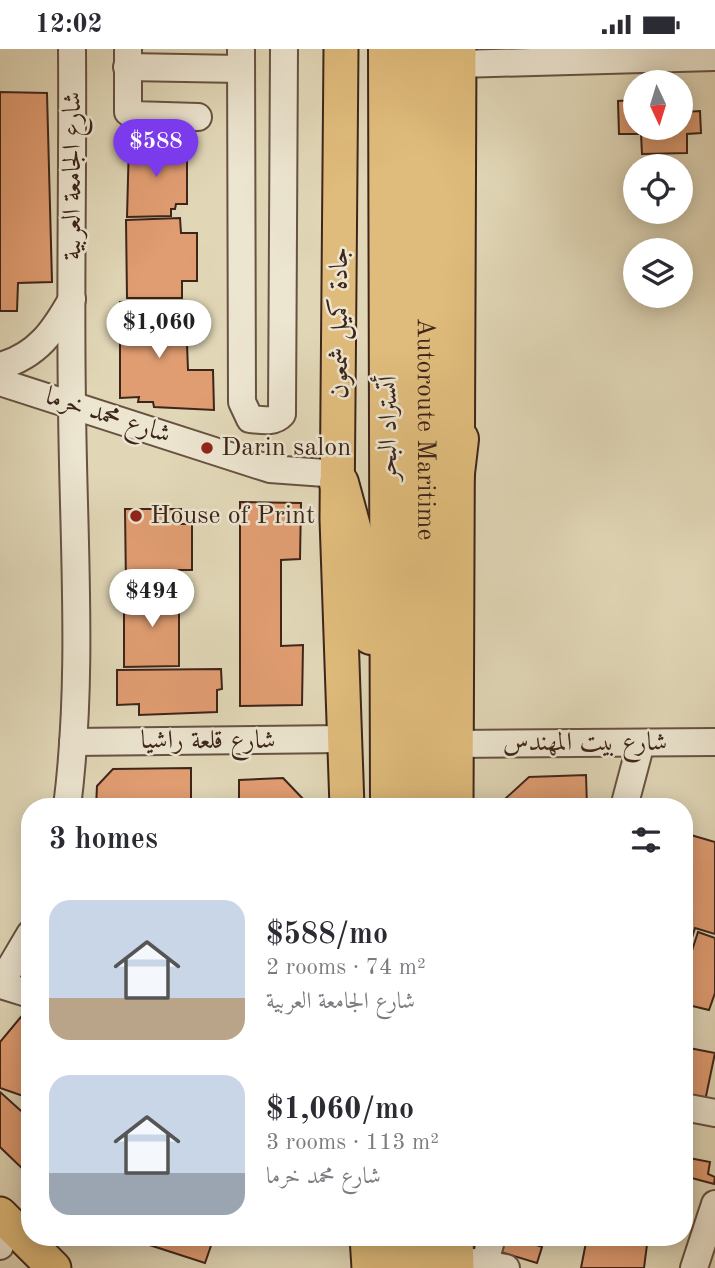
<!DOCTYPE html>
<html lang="en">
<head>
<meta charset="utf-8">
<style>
  :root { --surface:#fff; --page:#f7f7f7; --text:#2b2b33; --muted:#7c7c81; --accent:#7c3aed }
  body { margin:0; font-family:"Old Standard TT",Amiri,serif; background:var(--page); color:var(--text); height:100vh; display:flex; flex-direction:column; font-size:26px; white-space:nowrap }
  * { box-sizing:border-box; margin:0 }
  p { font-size:23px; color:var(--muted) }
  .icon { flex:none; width:38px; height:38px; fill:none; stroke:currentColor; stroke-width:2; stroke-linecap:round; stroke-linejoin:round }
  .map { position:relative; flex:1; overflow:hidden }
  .details { position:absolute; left:21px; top:749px; width:672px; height:448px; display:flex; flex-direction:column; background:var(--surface); border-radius:28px; box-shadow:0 4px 18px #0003 }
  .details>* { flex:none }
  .needle { width:46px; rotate:176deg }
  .tools { position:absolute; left:623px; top:21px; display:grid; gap:14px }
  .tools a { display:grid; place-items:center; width:70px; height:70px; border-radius:50%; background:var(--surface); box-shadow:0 4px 18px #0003; font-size:35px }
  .price { position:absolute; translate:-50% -60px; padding:0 16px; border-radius:24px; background:#fff; color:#222; font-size:23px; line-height:46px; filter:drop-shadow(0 2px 4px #0008) }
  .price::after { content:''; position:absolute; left:50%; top:42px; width:21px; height:16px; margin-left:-10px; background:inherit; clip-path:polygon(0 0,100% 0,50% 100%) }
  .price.current { background:var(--accent); color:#fff }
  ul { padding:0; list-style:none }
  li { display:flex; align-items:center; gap:21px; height:175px; padding:0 28px }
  li span { display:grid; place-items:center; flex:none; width:196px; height:140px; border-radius:21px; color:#555 }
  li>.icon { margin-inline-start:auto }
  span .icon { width:84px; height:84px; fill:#fffc; stroke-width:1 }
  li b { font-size:30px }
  h2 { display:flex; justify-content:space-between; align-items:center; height:84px; padding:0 28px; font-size:30px }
  .status { display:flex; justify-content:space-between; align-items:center; height:49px; padding:0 35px; background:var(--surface); direction:ltr }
  .status svg { height:19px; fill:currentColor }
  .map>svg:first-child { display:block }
  .building { fill:#e19d72; stroke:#3e251b; stroke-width:2 }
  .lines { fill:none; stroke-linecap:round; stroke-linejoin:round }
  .minor-casing { stroke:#675242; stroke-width:30 }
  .major-casing { stroke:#3e251b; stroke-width:37 }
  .highway-casing { stroke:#3e251b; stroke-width:42 }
  .minor { stroke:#ece5d0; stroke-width:26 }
  .major { stroke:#e0bc7c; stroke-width:33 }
  .highway { stroke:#e0bc7c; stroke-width:38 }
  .poi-dot { fill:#8f2418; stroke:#ece5d0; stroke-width:2.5 }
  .labels { text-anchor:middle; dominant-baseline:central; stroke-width:5; stroke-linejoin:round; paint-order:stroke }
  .street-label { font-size:26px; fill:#3e251b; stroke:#ece5d0 }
  .poi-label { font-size:26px; fill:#3e251b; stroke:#ece5d0; text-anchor:start }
</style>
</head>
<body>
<div class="status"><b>12:02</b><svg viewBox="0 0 49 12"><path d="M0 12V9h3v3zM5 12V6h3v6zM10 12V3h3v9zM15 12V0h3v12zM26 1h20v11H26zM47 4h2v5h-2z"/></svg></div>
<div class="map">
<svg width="715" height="1219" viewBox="0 0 715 1219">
  <rect width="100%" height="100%" fill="#e1d7b7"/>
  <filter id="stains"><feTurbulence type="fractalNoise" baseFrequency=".00286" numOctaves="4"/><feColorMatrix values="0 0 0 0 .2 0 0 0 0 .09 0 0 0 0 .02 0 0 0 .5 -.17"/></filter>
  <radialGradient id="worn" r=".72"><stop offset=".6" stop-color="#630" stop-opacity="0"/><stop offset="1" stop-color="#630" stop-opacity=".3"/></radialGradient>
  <g class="building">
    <path d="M0,43L47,44L52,233L18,234L17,262H0Z"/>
    <path d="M685,49V63L700,62L701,84L687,85V104L642,105L641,85H619L618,52L635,51V79H681V50Z"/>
    <path d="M169,91L168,97L187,102V155H176L175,160H171V167L127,168L129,92Z"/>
    <path d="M180,169L181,184H197V232H182V249H127L126,171Z"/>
    <path d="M173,252L175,294L187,295L188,321H213L214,361L154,358L153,353H138L139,348L120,349V253Z"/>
    <path d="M240,453L301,454L300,510L281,511V597L303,596L302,656L240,657Z"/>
    <path d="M125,460H181L180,475H192V521H179L180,537H126Z"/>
    <path d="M179,541V617L124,618V542Z"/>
    <path d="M221,620L222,640L217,641V663L139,666V655L117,656V621Z"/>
    <path d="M191,719V758H96L97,737L113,720Z"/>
    <path d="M586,726L587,758H505V750L529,728Z"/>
    <path d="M283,729L305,752V758H239V731Z"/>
    <path d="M684,784L715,793V885L695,879L688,901L684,900Z"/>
    <path d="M698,883L715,889V944L709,961L684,955V926Z"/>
    <path d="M25,963L30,964V1036L26,1048L0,1039V993Z"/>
    <path d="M684,998L715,1004L705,1052L684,1048Z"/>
    <path d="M0,1043L30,1070V1127L0,1098Z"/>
    <path d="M684,1108L710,1113L708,1125L715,1128L714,1135L684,1127Z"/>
    <path d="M135,1188H214L205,1214L134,1191Z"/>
    <path d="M501,1188H533L531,1194L542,1198L537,1214L497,1202Z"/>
    <path d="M587,1188H648L644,1219H581Z"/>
  </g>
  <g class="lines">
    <g class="minor-casing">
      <g id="minor">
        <path d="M128,0V63L133,66L198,68"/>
        <path d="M241,0L242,353L250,370C262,371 274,374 282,365L284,0"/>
        <path d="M459,15L715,8"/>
        <path d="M127,18L241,20"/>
        <path d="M0,317C37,307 54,282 72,250"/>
        <path d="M0,333L270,420L339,425"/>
        <path d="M73,693L343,690"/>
        <path d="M455,695L715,693"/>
        <path d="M67,758C84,625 73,489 72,355C70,237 73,118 72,0"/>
        <path d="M624,758L641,694"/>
        <path d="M0,936L30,885"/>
        <path d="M1,936L30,945"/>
        <path d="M684,1058L715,1064"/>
        <path d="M0,1197L6,1172"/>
        <path d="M456,1210L506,1219"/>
        <path d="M485,1213L492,1188"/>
        <path d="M694,1219L715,1155"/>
      </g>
    </g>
    <g class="major-casing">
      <g id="major">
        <path d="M341,0L337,470L347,758"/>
        <path d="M456,758L459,0"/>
        <path d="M0,1165L54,1219"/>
        <path d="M367,1188L369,1219"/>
        <path d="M456,1188L457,1219"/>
      </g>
    </g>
    <g class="highway-casing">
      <g id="highway">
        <path d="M388,0L390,758"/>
        <path id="s1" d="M424,0L426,758"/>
        <path d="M339,434L354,489L371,586"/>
        <path d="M448,484L459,390"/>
        <path d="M391,1219L392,1188"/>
        <path d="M423,1219V1188"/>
      </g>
    </g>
    <use href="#minor" class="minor"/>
    <use href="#major" class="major"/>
    <use href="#highway" class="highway"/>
  </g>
  <g class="poi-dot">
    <circle cx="207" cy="399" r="7"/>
    <circle cx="136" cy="467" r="7"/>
  </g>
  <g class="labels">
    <g class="street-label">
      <text transform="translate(73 127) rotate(-90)">شارع الجامعة العربية</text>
      <text transform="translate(340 274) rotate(-90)">جادة كميل شمعون</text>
      <text transform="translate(108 367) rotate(18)">شارع محمد خرما</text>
      <text transform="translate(389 379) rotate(-90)">أتستراد البحر</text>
      <text stroke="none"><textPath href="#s1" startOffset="380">Autoroute Maritime</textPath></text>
      <text x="208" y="692">شارع قلعة راشيا</text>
      <text x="585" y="694">شارع بيت المهندس</text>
    </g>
    <g class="poi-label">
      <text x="221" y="399">Darin salon</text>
      <text x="150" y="467">House of Print</text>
    </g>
  </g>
  <rect width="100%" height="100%" filter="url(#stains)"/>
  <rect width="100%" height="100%" fill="url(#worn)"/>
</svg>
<div class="tools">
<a><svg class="needle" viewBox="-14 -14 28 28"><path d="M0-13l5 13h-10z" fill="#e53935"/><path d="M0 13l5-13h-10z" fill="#7c7c81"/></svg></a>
<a><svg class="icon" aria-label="locate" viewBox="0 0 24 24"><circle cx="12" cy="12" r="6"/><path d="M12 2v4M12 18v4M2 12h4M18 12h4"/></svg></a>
<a><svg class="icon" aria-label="layers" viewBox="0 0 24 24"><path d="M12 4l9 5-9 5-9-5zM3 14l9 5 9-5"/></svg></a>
</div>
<b class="price current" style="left:156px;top:130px">$588</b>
<b class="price" style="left:159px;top:311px">$1,060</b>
<b class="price" style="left:152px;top:580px">$494</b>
<section class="details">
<h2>3 homes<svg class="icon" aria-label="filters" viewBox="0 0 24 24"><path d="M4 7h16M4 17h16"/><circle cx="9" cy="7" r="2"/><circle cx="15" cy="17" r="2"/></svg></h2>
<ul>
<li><span style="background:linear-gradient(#c9d6e8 70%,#b9a48a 0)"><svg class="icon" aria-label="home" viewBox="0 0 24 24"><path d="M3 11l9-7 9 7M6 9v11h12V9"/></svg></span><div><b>$588/mo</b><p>2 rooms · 74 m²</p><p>شارع الجامعة العربية</p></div></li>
<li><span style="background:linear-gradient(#c9d6e8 70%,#9aa5b1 0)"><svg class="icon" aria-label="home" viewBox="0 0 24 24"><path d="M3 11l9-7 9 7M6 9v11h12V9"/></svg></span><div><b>$1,060/mo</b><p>3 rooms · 113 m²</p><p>شارع محمد خرما</p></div></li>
</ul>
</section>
</div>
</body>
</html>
